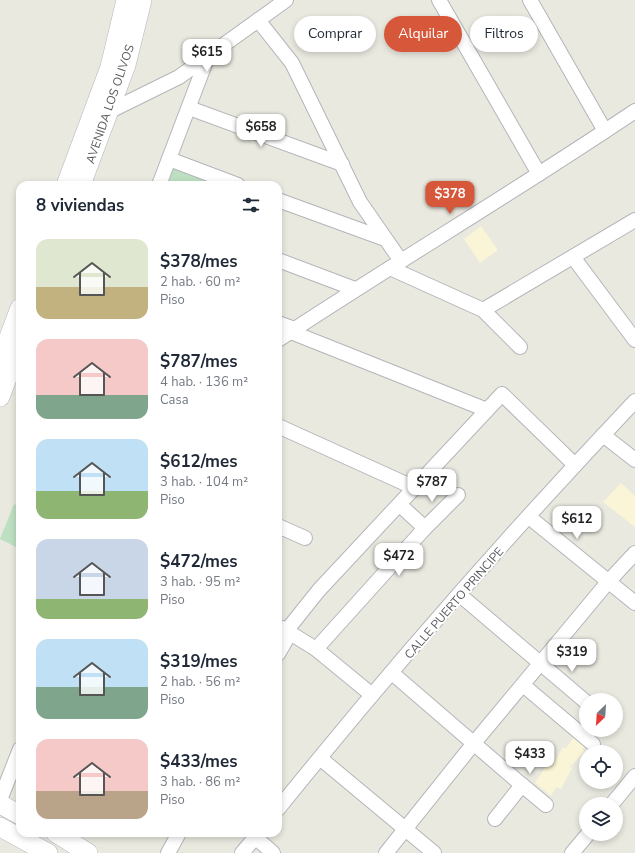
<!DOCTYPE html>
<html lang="es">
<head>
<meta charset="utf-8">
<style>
  :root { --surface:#fff; --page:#f2f2f3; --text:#1f2937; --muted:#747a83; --accent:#d6573a }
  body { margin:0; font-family:"Nunito Sans",sans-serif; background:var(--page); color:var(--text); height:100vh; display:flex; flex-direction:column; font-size:15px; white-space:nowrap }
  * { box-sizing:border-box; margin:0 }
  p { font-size:13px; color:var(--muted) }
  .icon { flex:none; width:22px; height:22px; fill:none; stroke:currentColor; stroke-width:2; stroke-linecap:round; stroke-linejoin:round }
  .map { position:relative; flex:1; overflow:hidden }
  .side { position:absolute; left:16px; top:181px; width:266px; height:656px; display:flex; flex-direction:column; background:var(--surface); border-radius:12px; box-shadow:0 2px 6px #0003 }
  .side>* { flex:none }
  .hud { position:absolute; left:294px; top:16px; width:281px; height:36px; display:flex; gap:8px }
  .needle { width:26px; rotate:205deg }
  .buttons { position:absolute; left:579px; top:693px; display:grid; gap:8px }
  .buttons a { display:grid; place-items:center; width:44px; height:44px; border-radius:50%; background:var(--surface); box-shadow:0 2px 6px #0003; font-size:20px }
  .price { position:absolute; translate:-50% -34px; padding:0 9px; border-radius:8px; background:#fff; color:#222; font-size:13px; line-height:26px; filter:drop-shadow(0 1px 2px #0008) }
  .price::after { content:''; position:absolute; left:50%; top:24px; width:12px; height:9px; margin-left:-6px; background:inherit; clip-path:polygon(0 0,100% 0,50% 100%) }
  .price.on { background:var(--accent); color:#fff }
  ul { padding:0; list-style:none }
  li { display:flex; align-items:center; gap:12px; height:100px; padding:0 20px }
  li span { display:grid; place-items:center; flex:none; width:112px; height:80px; border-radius:12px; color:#555 }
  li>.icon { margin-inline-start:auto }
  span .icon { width:48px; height:48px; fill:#fffc; stroke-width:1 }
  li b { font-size:17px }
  h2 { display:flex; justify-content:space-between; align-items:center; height:48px; padding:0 20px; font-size:17px }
  .tag { padding:0 14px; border-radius:18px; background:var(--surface); box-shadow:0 2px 6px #0003; font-size:14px; line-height:36px }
  .tag.on { background:var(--accent); color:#fff }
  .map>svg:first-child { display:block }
  .commercial { fill:#f9f5d6 }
  .park { fill:#bee0c2 }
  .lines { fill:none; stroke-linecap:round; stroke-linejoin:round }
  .street-casing { stroke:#b3b5b9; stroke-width:16 }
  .secondary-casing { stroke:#b4b6bb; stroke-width:20 }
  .street { stroke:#fff; stroke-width:14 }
  .secondary { stroke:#fff; stroke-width:19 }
  .labels { text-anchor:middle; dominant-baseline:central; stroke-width:4; stroke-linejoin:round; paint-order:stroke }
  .street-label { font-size:12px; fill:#595b5f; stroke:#fff }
</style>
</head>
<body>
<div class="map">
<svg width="635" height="853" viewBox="0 0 635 853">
  <rect width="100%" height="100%" fill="#eae9e0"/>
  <g class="commercial">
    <path d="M481,226L498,250L480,263L464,239Z"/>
    <path d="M621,483L635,496V527L603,502Z"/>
    <path d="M578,732L589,740L583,749L584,752L570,767L572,768L561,789L556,787L551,796L535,783L547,764L552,766L563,747L565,749Z"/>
  </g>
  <g class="park">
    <path d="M173,166L224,185H165Z"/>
    <path d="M14,504L20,507V549L0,539Z"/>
  </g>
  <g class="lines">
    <g class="street-casing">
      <g id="street">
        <path d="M439,0L539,174"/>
        <path d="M530,0L605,131"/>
        <path d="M258,20L292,63L360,202L401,261"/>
        <path d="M189,108L342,164"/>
        <path d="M108,112L179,77L286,0"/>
        <path d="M169,159L238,185"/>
        <path d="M159,185L208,56"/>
        <path d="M278,200L385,239"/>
        <path d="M573,257L635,340"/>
        <path d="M278,260L355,289"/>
        <path d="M390,268L483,310L520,347"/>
        <path d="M483,310L635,220"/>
        <path d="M278,323L295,329L291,332L487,410"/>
        <path d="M278,340C396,262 518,190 635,111"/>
        <path d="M278,426L415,488"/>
        <path d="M603,435L635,460"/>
        <path d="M529,517L635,603"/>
        <path d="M278,526L305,538"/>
        <path d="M425,528L458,495"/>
        <path d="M460,595L586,702"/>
        <path d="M282,628L316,649L372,695"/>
        <path d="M316,649L425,528L400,505"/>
        <path d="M278,654L290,633L287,630L319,590L502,394L575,465"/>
        <path d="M392,673L522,785L495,819"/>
        <path d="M523,685L593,744"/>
        <path d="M320,758L434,853"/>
        <path d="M522,785L546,805"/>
        <path d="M0,800L20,749"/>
        <path d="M612,804L635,776"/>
        <path d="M278,809C391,669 511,532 635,401"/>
        <path d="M255,837L273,853"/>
        <path d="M168,853L179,833"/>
        <path d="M242,853L259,833"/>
        <path d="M386,853L474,743L608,582L635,553"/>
        <path d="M572,853L588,834"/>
      </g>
    </g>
    <g class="secondary-casing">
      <g id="secondary">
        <path d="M66,185L110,67L126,0"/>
        <path d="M81,185L126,65L142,0"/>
        <path d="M0,361L20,308"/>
        <path d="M0,397L20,344"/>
        <path d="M0,804L20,815"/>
        <path d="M0,827L48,853"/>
        <path d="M56,833L88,853"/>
      </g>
    </g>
    <use href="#street" class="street"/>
    <use href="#secondary" class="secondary"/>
  </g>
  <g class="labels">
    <g class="street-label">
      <text transform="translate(110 104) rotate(-71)">AVENIDA LOS OLIVOS</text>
      <text transform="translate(454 603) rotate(-49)">CALLE PUERTO PRINCIPE</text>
    </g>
  </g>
</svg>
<div class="buttons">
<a><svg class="needle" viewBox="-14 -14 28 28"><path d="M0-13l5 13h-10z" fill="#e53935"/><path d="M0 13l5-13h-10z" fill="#747a83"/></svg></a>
<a><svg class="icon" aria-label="locate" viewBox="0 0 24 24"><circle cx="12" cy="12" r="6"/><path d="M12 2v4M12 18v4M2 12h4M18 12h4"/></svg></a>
<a><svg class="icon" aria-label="layers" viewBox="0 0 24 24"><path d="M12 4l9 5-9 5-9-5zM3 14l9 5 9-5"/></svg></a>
</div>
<b class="price" style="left:207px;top:73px">$615</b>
<b class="price" style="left:261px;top:148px">$658</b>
<b class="price on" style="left:450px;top:215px">$378</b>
<b class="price" style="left:432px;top:503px">$787</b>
<b class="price" style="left:577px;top:540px">$612</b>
<b class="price" style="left:399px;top:577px">$472</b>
<b class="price" style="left:572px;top:673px">$319</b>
<b class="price" style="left:530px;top:775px">$433</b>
<div class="hud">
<a class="tag">Comprar</a>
<a class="tag on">Alquilar</a>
<a class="tag">Filtros</a>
</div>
<section class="side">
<h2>8 viviendas<svg class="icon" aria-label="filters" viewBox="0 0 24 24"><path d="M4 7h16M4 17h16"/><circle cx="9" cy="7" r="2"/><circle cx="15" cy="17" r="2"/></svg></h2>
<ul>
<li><span style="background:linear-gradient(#dfe7d0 60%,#c2b280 0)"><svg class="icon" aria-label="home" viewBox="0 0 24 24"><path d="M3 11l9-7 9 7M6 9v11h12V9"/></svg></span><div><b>$378/mes</b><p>2 hab. · 60 m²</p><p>Piso</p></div></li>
<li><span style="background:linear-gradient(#f6c9c9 70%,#7fa58c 0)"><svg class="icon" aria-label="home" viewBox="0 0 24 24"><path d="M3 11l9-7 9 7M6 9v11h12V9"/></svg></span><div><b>$787/mes</b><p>4 hab. · 136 m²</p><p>Casa</p></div></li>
<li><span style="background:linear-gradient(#bfe0f5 65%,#8fb573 0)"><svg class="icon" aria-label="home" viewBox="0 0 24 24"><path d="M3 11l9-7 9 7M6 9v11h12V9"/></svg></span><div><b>$612/mes</b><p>3 hab. · 104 m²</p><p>Piso</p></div></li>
<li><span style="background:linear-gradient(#c9d6e8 75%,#8fb573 0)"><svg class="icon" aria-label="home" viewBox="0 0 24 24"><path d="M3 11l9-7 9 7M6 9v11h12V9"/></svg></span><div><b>$472/mes</b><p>3 hab. · 95 m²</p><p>Piso</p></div></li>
<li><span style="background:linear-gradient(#bfe0f5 60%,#7fa58c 0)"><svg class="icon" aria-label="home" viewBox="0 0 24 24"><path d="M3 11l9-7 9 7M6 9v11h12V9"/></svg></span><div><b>$319/mes</b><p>2 hab. · 56 m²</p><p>Piso</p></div></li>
<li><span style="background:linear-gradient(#f6c9c9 65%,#b9a48a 0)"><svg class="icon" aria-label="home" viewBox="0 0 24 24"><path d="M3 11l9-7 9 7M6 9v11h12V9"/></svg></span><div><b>$433/mes</b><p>3 hab. · 86 m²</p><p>Piso</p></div></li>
</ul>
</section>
</div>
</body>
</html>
